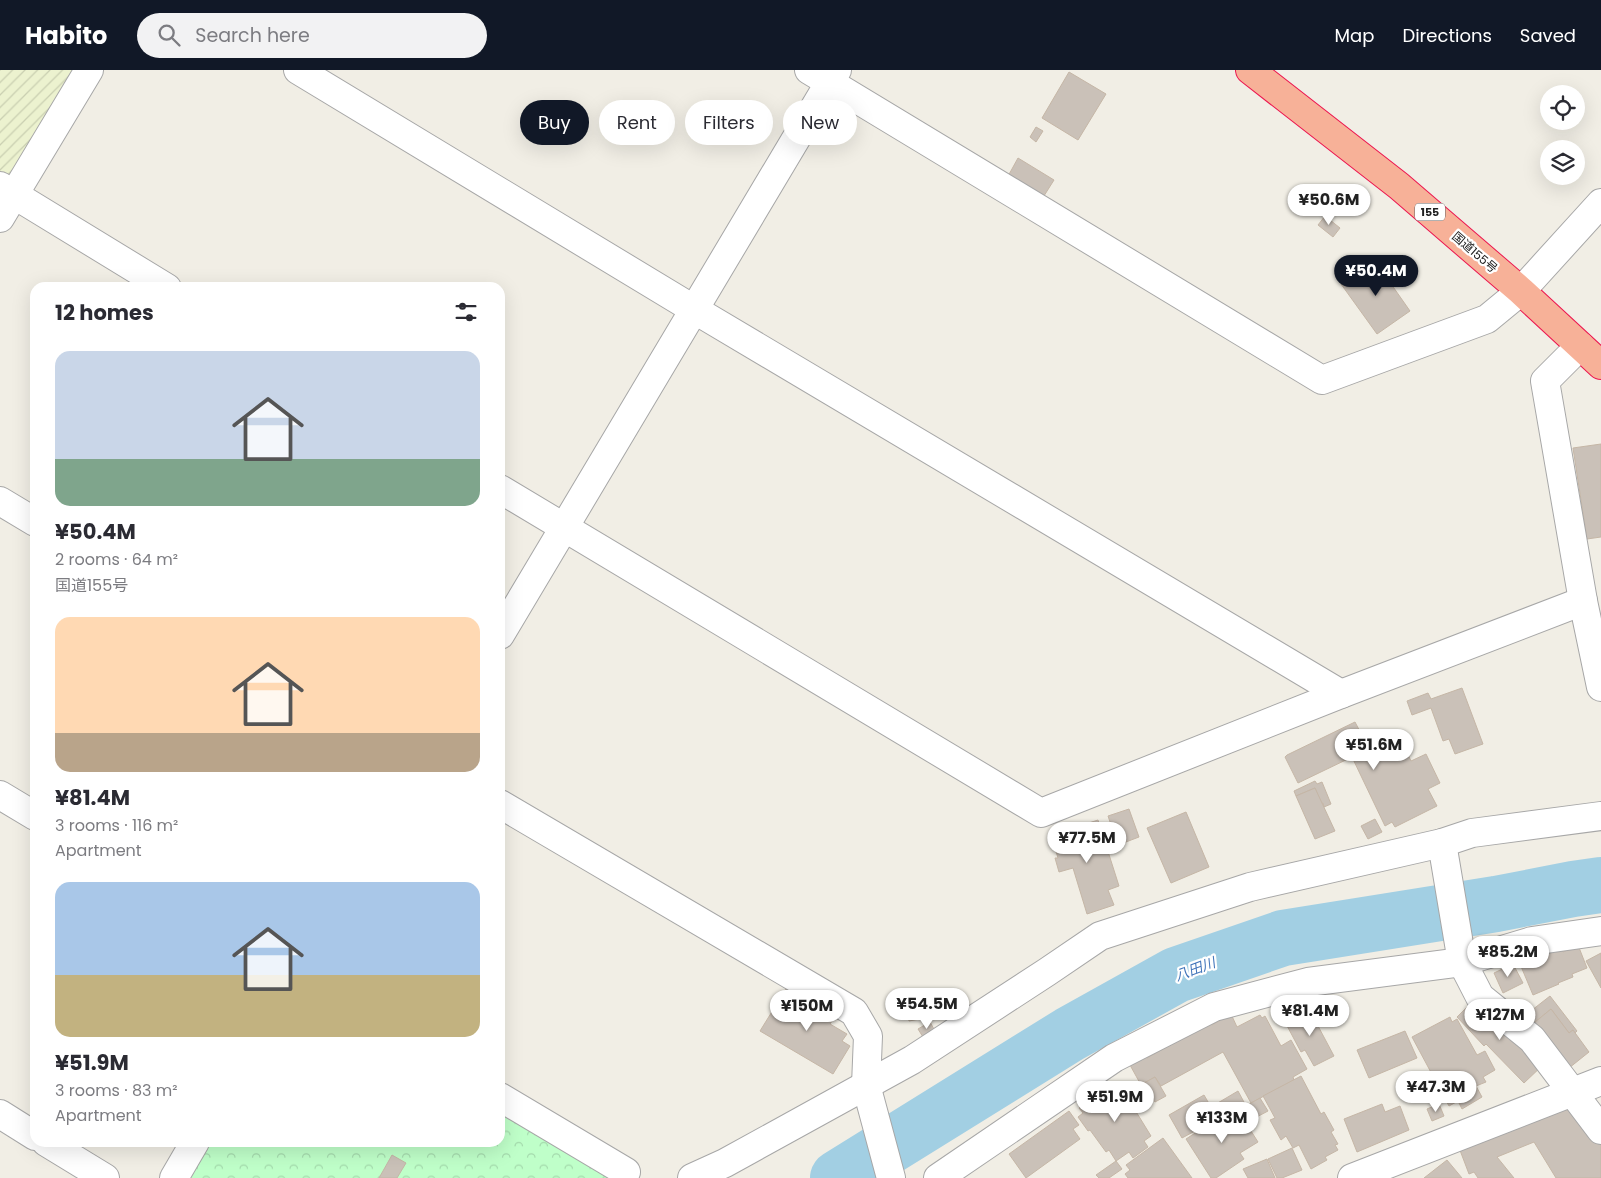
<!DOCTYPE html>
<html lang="en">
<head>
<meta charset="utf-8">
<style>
  :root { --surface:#fff; --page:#f2f2f3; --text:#2b2b33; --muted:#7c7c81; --accent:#111827 }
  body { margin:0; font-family:Poppins,"Noto Sans JP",sans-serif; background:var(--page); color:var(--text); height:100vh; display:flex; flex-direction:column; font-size:19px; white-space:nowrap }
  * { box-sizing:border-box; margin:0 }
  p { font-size:16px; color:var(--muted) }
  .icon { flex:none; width:28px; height:28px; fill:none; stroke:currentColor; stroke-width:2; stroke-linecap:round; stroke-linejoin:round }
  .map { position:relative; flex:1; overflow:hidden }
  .side { position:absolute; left:30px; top:212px; width:475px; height:865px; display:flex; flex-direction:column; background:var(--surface); border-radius:15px; box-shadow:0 5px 20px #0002 }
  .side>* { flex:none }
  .banner { position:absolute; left:520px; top:30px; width:475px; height:45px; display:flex; gap:10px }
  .controls { position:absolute; left:1540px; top:15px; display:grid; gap:10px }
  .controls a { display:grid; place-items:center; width:45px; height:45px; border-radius:50%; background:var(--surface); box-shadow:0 5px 20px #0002; font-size:25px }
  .price { position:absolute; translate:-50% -42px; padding:0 11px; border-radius:18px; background:#fff; color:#222; font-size:16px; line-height:32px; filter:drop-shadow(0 1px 2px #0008) }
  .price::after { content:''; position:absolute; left:50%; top:30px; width:15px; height:11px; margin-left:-8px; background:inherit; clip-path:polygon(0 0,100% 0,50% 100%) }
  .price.on { background:var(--accent); color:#fff }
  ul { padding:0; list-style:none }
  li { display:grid; align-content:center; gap:10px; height:265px; padding:0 25px }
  li span { display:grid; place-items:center; height:155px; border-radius:15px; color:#555 }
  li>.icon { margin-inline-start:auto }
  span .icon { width:90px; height:90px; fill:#fffc; stroke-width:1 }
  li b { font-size:21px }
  h2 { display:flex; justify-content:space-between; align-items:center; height:60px; padding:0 25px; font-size:21px }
  .tag { padding:0 18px; border-radius:22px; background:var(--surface); box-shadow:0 5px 20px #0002; font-size:18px; line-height:45px }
  .tag.on { background:var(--accent); color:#fff }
  header { display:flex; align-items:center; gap:30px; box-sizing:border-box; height:70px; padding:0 25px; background:var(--accent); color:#fff }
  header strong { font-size:24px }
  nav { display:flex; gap:28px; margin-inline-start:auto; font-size:18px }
  .search { width:350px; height:45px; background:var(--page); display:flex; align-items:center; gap:12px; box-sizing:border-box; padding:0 18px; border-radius:28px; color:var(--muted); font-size:19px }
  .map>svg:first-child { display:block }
  .farmland { fill:url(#farmland-furrows) }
  .park { fill:url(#park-crowns) }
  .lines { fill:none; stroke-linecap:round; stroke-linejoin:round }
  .river { stroke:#a2cfe3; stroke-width:56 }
  .building { fill:#cac1b8; stroke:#c5b6a6 }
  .minor-casing { stroke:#a7a7a7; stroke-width:30 }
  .tertiary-casing { stroke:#a7a7a7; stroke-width:30 }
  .trunk-casing { stroke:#ec1650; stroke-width:30 }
  .minor { stroke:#fff; stroke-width:28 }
  .tertiary { stroke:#fff; stroke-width:28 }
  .trunk { stroke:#f7b198; stroke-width:28 }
  .labels { text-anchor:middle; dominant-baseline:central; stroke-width:4.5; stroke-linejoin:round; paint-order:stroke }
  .shield { fill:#fff; stroke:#636363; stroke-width:1 }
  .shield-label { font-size:11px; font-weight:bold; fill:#202020 }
  .street-label { font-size:12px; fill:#202020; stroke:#fff }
  .water-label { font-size:14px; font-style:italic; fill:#4275ba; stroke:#fff }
</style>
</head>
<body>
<header>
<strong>Habito</strong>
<div class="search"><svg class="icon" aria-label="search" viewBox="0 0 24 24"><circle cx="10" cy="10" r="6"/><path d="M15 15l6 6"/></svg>Search here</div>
<nav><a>Map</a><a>Directions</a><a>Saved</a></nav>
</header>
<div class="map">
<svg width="1601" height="1108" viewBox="0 0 1601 1108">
  <defs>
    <pattern id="farmland-furrows" width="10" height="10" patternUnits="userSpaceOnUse" patternTransform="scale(1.25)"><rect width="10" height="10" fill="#ecf2cf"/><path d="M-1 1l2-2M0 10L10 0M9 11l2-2" fill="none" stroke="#cacfb1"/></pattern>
    <pattern id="park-crowns" width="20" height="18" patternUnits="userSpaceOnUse" patternTransform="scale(1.25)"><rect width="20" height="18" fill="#bfffc9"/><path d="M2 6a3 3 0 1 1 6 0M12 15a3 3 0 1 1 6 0" fill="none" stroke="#a4daac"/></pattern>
  </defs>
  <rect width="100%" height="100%" fill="#f1eee5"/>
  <path class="farmland" d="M0,0H89L0,148Z"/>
  <path class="park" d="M500,1033L625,1108H190L211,1073L500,1072Z"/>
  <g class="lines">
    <path class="river" d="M838,1108L1070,964L1176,905L1283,868L1496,834L1573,819L1601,815"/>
  </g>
  <g class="building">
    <path d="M1069,2L1106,24L1078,70L1042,48Z"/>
    <path d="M1036,57L1043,61L1036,72L1030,67Z"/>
    <path d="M1018,88L1054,110L1042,129L1007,108Z"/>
    <path d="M1325,146L1340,158L1333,167L1318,155Z"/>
    <path d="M1375,191L1410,241L1377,264L1341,214Z"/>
    <path d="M1601,374V467L1587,469L1573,378Z"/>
    <path d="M1462,618L1483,674L1455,684L1449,669L1443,671L1431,638L1412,645L1407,631L1428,623L1431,629Z"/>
    <path d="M1355,652L1366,673L1391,661L1392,662L1396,660L1411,691L1426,684L1440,713L1428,719L1437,736L1395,757L1392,752L1385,756L1352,687L1298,713L1285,687L1287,685Z"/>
    <path d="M1315,711L1317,714L1322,712L1331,734L1324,737L1323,733L1321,734L1315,718L1296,726L1294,721Z"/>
    <path d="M1315,718L1335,761L1315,769L1296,726Z"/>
    <path d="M1129,739L1139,767L1118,775L1108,746Z"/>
    <path d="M1186,742L1209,797L1171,813L1147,758Z"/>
    <path d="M1375,749L1382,762L1368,769L1361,756Z"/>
    <path d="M1098,750L1119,816L1108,820L1114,835L1087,844L1073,798L1059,802L1055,788H1058L1051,765Z"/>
    <path d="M1578,875L1587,898L1572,904L1573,907L1558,913L1559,914L1533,925L1520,894L1562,877L1563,882Z"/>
    <path d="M1601,883V918L1586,891Z"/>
    <path d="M1513,894L1523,913L1503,923L1494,903Z"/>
    <path d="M786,919L834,948L830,954L847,964L842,971L850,976L833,1004L760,961Z"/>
    <path d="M1550,926L1577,961L1575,963L1573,960L1569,963L1551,939L1534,953L1527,944Z"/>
    <path d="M1475,929L1544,994L1524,1013L1486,974L1484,976L1457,947Z"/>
    <path d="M916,933L920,949L909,951L906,935Z"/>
    <path d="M1309,939L1334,986L1314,996L1305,980L1301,982L1285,952Z"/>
    <path d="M1551,939L1569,963L1573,960L1589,982L1569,998L1534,953Z"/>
    <path d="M1231,944L1237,957L1260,945L1262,948L1265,946L1281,976L1291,970L1307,999L1293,1007L1294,1010L1251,1033L1223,982L1161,1016L1155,1007L1141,1015L1130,995L1146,986L1147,988L1211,952L1212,955Z"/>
    <path d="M1450,947L1452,952L1457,949L1477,985L1485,981L1495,1000L1483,1007L1486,1012L1476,1016L1482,1027L1462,1039L1458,1031L1449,1036L1412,967Z"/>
    <path d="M930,952L935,961L923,967L918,959Z"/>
    <path d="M1405,961L1417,988L1369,1008L1357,980Z"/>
    <path d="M1301,1006L1321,1044L1324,1042L1334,1060L1331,1062L1338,1074L1335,1075L1338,1080L1325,1087L1327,1090L1311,1099L1299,1075L1293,1078L1286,1066L1281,1070L1270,1050L1275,1048L1263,1026Z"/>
    <path d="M1155,1007L1166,1026L1155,1032L1144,1013Z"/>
    <path d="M1114,1013L1135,1040L1151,1066L1144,1071L1148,1077L1133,1088L1129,1082L1116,1091L1109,1080L1106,1082L1090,1060L1088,1061L1078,1047L1083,1043L1079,1038Z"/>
    <path d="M1238,1021L1245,1034L1182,1068L1169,1045L1204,1025L1211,1037Z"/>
    <path d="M1260,1028L1268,1041L1251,1050L1244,1037Z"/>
    <path d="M1382,1034L1385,1042L1400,1036L1409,1060L1357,1082L1344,1049Z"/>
    <path d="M1439,1034L1444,1046L1432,1051L1427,1039Z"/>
    <path d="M1577,1034L1601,1074V1108H1556L1534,1072L1497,1087L1514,1108H1478L1474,1102L1469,1104L1458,1075Z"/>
    <path d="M1237,1039L1258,1072L1240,1083L1244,1089L1216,1108H1211L1186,1069L1206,1056L1207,1058Z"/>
    <path d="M1069,1041L1079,1055L1073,1059L1080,1069L1026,1108L1009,1084Z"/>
    <path d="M1163,1068L1192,1108H1128L1125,1104L1130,1100L1126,1095Z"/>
    <path d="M1292,1078L1302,1100L1282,1108H1277L1268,1089Z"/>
    <path d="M392,1085L406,1093L397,1108H379Z"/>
    <path d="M1267,1089L1275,1108H1248L1243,1099Z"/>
    <path d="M1447,1090L1462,1108H1424Z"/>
    <path d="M1116,1091L1122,1099L1109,1108H1099L1096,1105Z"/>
  </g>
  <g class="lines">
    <g class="minor-casing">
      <g id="minor">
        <path d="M298,0L695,240L1341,624"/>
        <path d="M809,0L1322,310L1487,249L1521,221L1601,133"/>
        <path d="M0,116L167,218"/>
        <path d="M0,148L89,0"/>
        <path d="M1580,276L1545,311L1583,531L1601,617"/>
        <path d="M500,419L1041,743L1341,624L1583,531"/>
        <path d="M0,431L35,452"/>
        <path d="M500,565L837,0"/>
        <path d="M0,725L35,746"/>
        <path d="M500,734L854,942L868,966L866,1015L891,1108"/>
        <path d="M1442,773L1462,892L1480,927L1532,969L1601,1060"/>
        <path d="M500,1027L626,1102"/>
        <path d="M174,1108L195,1072"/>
        <path d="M692,1108L725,1093L912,990L1047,902L1100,866L1250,817L1442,773L1472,763L1601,746"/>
        <path d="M938,1108L1114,988L1214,937L1308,912L1462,892L1532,871L1601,861"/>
        <path d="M1352,1108L1601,1011"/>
      </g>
    </g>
    <g class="tertiary-casing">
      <g id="tertiary">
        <path d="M0,1044L35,1066"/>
        <path d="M46,1072L105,1108"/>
      </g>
    </g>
    <g class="trunk-casing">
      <path id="trunk" d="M1250,0L1399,116L1521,221L1601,295"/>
    </g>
    <use href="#minor" class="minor"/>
    <use href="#tertiary" class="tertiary"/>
    <use href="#trunk" class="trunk"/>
  </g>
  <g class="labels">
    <rect class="shield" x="1415" y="133.5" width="30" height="17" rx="4"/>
    <g class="shield-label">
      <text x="1430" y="142">155</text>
    </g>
    <g class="street-label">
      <text transform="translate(1475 182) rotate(41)">国道155号</text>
    </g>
    <g class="water-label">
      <text transform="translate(1195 899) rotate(-20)">八田川</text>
    </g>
  </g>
</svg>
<div class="controls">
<a><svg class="icon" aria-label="locate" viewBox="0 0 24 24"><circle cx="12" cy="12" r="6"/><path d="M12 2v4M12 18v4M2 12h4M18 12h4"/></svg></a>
<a><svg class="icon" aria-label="layers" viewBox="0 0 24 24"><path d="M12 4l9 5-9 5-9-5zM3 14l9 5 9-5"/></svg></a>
</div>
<b class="price" style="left:1329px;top:156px">¥50.6M</b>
<b class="price on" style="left:1376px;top:227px">¥50.4M</b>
<b class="price" style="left:1374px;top:701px">¥51.6M</b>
<b class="price" style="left:1087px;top:794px">¥77.5M</b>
<b class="price" style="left:1508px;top:908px">¥85.2M</b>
<b class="price" style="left:927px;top:960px">¥54.5M</b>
<b class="price" style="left:807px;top:962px">¥150M</b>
<b class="price" style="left:1310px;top:967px">¥81.4M</b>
<b class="price" style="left:1500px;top:971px">¥127M</b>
<b class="price" style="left:1436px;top:1043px">¥47.3M</b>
<b class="price" style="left:1115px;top:1053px">¥51.9M</b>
<b class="price" style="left:1222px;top:1074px">¥133M</b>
<div class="banner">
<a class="tag on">Buy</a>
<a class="tag">Rent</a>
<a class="tag">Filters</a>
<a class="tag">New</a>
</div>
<section class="side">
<h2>12 homes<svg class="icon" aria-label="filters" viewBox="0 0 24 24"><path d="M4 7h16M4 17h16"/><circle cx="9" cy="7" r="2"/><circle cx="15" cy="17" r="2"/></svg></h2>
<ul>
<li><span style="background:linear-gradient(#c9d6e8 70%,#7fa58c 0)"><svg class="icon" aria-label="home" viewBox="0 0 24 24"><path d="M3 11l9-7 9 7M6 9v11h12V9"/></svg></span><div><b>¥50.4M</b><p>2 rooms · 64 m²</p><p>国道155号</p></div></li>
<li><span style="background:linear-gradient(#ffd9b3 75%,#b9a48a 0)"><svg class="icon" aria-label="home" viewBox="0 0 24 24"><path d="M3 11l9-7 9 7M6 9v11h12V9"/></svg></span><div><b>¥81.4M</b><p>3 rooms · 116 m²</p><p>Apartment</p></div></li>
<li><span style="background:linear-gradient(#a9c7e8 60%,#c2b280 0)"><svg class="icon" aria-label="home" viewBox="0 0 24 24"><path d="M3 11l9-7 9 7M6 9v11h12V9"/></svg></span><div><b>¥51.9M</b><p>3 rooms · 83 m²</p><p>Apartment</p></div></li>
</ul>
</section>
</div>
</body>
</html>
